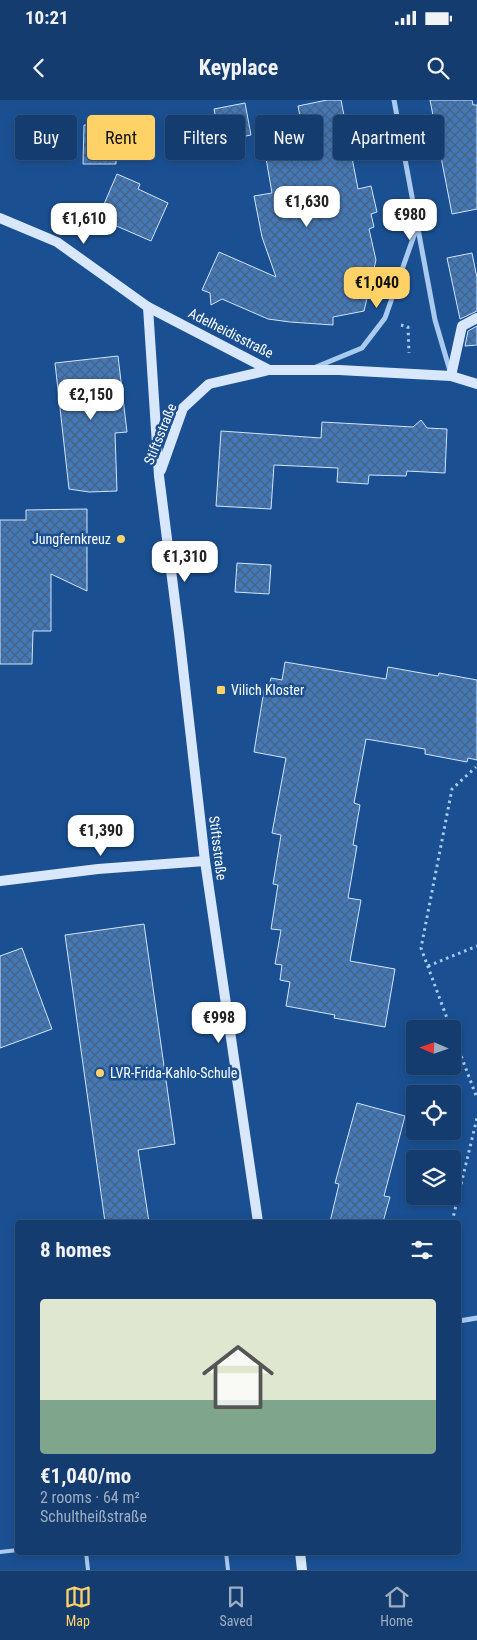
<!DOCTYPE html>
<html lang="en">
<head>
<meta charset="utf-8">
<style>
  :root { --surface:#143c6e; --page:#1d4373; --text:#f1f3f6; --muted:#9dadc2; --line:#335681; --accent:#ffd268 }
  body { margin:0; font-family:"Roboto Condensed",sans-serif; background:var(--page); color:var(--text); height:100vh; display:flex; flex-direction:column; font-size:19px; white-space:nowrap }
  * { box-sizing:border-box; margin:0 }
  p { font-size:16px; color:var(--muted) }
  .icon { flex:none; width:28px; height:28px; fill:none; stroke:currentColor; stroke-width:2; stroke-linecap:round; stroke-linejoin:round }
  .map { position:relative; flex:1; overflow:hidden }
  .side { position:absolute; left:15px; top:1120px; width:446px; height:335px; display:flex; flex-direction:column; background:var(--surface); border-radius:5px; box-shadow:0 2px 8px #0003,0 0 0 1px var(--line) }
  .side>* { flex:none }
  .banner { position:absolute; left:15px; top:15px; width:448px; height:45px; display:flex; gap:10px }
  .needle { width:32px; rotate:272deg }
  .tools { position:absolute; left:406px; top:920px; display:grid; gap:10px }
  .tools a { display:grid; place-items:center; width:55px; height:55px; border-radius:5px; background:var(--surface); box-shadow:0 2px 8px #0003,0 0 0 1px var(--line); font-size:25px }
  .price { position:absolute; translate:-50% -42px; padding:0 11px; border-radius:10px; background:#fff; color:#222; font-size:16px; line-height:32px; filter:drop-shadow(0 1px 2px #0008) }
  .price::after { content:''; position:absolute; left:50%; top:30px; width:15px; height:11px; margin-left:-8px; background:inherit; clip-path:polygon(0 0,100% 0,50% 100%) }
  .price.current { background:var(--accent); color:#111 }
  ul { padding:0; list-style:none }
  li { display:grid; align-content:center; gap:10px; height:265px; padding:0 25px }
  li+li { border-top:1px solid var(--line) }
  li span { display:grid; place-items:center; height:155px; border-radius:5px; color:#555 }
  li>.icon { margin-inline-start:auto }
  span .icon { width:90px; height:90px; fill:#fffc; stroke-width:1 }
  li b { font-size:21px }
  h2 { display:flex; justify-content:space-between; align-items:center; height:60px; padding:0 25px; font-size:21px }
  .tag { padding:0 18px; border-radius:5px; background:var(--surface); box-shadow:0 2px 8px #0003,0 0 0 1px var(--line); font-size:18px; line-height:45px }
  .tag.current { background:var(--accent); color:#111 }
  .status { display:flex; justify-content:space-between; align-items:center; height:35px; padding:0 25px; background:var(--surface); direction:ltr }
  .status svg { height:14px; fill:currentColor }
  header { display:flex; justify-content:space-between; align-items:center; height:65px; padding:0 25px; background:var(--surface); font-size:22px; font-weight:700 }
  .tab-bar { display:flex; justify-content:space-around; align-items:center; height:70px; border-top:1px solid var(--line); background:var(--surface); font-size:14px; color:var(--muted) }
  .tab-bar a { display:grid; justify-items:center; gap:2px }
  .tab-bar .current { color:var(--accent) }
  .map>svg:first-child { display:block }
  .building { fill:url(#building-cross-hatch); stroke:#d1e4fb }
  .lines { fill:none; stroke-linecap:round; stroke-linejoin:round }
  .path { stroke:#aacaef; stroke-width:3; stroke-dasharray:2.5 4; stroke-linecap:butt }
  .lane { stroke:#aacaef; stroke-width:4 }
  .street { stroke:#aacaef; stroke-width:5 }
  .secondary { stroke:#d8e7fb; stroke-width:10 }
  .poi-dot { fill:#ffd268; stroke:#1a5092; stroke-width:2 }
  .labels { text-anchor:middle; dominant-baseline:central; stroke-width:5; stroke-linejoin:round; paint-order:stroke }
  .street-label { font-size:14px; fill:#fff; stroke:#1a5092 }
  .poi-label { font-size:14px; fill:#fff; stroke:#1a5092; text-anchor:start }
</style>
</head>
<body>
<div class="status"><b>10:21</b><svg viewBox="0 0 49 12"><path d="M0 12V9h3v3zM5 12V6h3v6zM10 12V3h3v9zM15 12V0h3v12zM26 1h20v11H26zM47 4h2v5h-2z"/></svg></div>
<header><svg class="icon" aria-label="back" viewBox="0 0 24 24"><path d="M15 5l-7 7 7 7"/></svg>Keyplace<svg class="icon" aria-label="search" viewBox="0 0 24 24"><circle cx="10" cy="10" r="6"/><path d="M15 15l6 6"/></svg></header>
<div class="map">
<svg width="477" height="1470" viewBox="0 0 477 1470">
  <defs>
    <pattern id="building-cross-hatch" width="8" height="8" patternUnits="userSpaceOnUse" patternTransform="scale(1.25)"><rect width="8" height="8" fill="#4379b9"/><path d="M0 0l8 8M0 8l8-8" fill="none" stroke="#486282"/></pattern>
  </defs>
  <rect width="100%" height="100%" fill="#1a5092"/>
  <g class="building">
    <path d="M327,0H341L358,89L371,86L377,112L371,114L374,127L369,129L376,160L364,211L333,217V225L290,222L268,219L222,199L211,205L210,193L202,190L219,152L276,177L262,137L254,96L272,93L262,35L302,27L298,6Z"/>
    <path d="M430,0H472L473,5H477V109L452,114Z"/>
    <path d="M245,3L251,35L220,41L214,9Z"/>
    <path d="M84,25H116V64H83Z"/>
    <path d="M117,74L140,84L138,89L168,103L151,141L98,118Z"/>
    <path d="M472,153L477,178V211L460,219L447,158Z"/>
    <path d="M477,226V245L465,246L468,231Z"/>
    <path d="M118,256L127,332L115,333L117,391L89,392L69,389L55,263Z"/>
    <path d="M421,320L427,328L447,329L445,373L407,371L406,376L369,375L368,384L337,382L338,368L274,365L271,409L216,406L221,331L321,338L322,322L413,327Z"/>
    <path d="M87,409V491L51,474V531H33L32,564H0V420H26V410Z"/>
    <path d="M237,463L271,465L269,494L235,492Z"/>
    <path d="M285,562L386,579L388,567L438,576L439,573L477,580V660L468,658L467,662L425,654V649L366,639L354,703L360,705L353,745L357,746L348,798L361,800L350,861L395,869L385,927L334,918L335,915L286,906L290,882L280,880L282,865L275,864L281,830L271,829L278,785L273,784L281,735L272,733L286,658L254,652L264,590L268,591L271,578L282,580Z"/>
    <path d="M144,824L175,1044L138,1050L149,1122H105L65,835Z"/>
    <path d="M22,848L52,929L0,948V856Z"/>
    <path d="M357,1003L405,1016L384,1096L390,1097L383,1122H330L339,1084L335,1083Z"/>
  </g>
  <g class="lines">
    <g class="path">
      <path d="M401,225L408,227L409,253"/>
      <path d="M428,866L477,846"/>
      <path d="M451,929L421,848L452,689L476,667"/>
      <path d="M452,932L477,998"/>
      <path d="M452,1122L477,1018"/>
    </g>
    <g class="lane">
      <path d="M0,1452L18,1450"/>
      <path d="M86,1452L88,1470"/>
      <path d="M226,1452L228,1470"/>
    </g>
    <g class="street">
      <path d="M394,0L435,220L450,271"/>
      <path d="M316,267L362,248L385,218L417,127"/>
      <path d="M459,1221L477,1218"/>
    </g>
    <g class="secondary">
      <path d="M0,118L57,142L148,207L269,270H339L451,276L477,284"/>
      <path d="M148,207L159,376L179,533L205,761L258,1122"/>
      <path d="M451,276L462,226L477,218"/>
      <path d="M161,370L183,308L209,284L269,270"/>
      <path d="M0,781L98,769L205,761"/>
      <path d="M300,1452L302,1470"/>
    </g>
  </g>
  <g class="poi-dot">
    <circle cx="121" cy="439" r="5"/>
    <rect x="216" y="585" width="10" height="10" rx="2.5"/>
    <circle cx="100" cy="973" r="5"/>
  </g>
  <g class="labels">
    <g class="street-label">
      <text transform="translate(231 233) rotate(27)">Adelheidisstraße</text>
      <text transform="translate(160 334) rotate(-68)">Stiftsstraße</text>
      <text transform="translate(218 748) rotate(83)">Stiftsstraße</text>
    </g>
    <g class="poi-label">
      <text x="111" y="439" text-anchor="end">Jungfernkreuz</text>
      <text x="231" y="590">Vilich Kloster</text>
      <text x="110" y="973">LVR-Frida-Kahlo-Schule</text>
    </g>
  </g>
</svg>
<div class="tools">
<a><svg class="needle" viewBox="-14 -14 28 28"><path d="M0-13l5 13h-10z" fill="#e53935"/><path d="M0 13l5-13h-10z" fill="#9dadc2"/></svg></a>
<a><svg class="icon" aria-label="locate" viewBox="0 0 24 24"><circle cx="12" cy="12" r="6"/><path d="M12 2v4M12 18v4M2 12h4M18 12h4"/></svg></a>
<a><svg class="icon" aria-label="layers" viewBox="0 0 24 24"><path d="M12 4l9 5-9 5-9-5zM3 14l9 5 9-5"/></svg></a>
</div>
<b class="price" style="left:307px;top:128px">€1,630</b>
<b class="price" style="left:410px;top:141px">€980</b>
<b class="price" style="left:84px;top:145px">€1,610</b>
<b class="price current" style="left:377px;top:209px">€1,040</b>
<b class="price" style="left:91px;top:321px">€2,150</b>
<b class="price" style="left:185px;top:483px">€1,310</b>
<b class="price" style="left:101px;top:757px">€1,390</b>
<b class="price" style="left:219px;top:944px">€998</b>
<div class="banner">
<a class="tag">Buy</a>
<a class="tag current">Rent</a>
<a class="tag">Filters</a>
<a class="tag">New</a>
<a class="tag">Apartment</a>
</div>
<section class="side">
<h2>8 homes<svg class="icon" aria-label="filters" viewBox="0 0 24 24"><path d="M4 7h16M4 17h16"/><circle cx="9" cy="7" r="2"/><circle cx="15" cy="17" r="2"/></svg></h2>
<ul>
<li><span style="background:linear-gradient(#dfe7d0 65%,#7fa58c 0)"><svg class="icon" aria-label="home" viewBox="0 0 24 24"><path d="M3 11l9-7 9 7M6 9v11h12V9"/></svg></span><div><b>€1,040/mo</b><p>2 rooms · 64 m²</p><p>Schultheißstraße</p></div></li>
</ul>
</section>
</div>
<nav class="tab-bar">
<a class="current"><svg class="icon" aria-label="map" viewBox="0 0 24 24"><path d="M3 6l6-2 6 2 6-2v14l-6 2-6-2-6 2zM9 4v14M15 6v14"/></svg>Map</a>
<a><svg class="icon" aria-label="saved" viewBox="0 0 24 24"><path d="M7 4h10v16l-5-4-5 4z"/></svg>Saved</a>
<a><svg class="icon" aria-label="home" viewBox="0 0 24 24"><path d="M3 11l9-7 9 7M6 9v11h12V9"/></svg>Home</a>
</nav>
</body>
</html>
